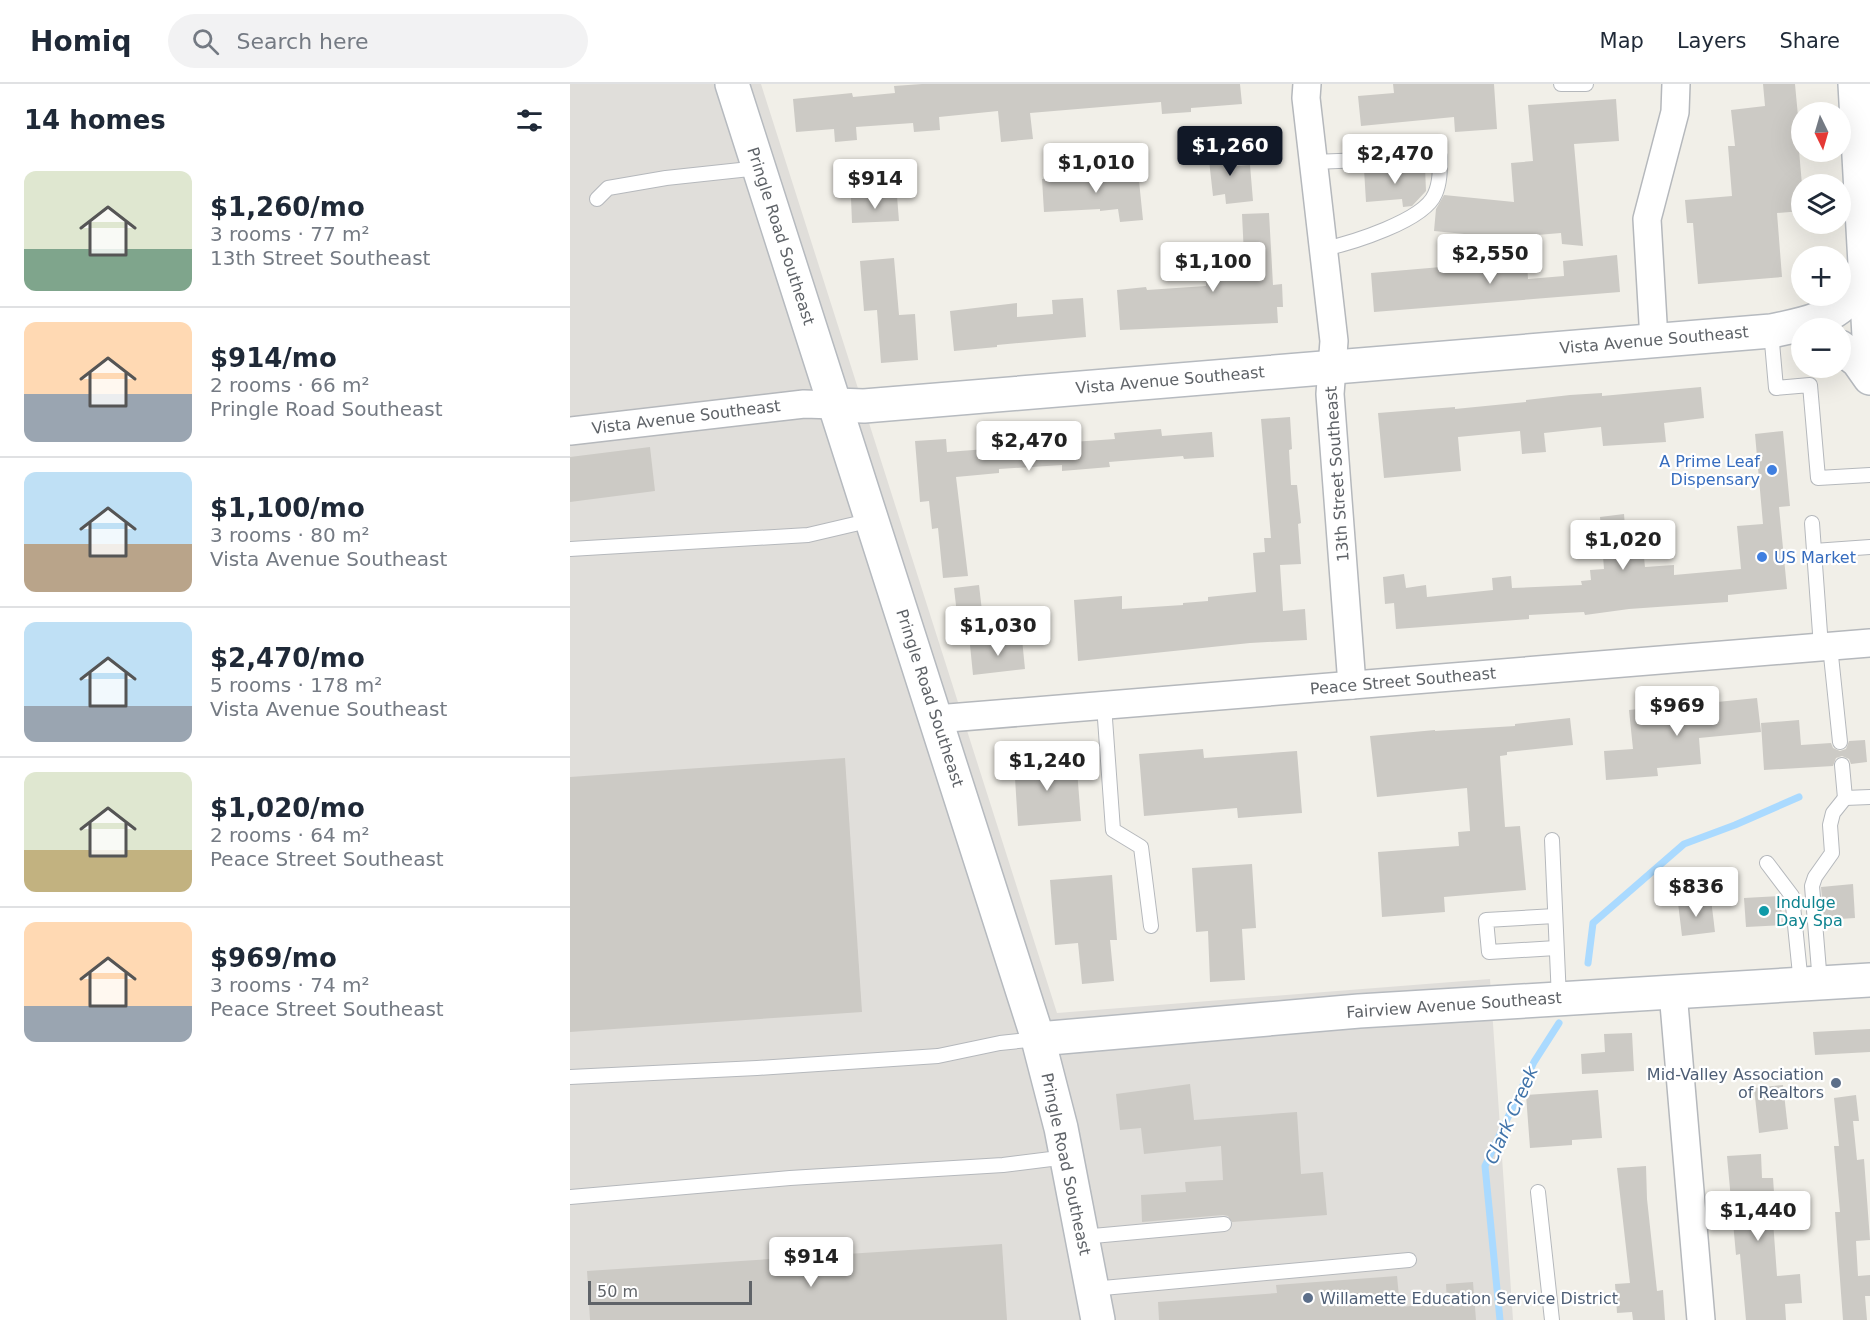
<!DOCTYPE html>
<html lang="en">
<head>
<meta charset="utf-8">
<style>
  :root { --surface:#fff; --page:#f2f2f3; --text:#1f2937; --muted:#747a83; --line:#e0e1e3; --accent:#111827 }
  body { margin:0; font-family:"DejaVu Sans",sans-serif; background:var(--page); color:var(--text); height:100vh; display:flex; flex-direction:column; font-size:22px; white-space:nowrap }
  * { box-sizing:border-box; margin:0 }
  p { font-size:20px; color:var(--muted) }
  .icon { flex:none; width:33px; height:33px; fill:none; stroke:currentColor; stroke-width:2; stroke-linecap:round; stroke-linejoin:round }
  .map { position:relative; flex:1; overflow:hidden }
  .side { display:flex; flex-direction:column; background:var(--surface); width:570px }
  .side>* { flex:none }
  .needle { width:39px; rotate:175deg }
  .fabs { position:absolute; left:1221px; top:18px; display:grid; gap:12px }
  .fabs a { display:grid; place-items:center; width:60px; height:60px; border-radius:50%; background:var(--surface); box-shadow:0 6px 24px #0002; font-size:30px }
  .scale { position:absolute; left:18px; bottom:15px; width:164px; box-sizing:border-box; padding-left:6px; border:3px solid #5f6368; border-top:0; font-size:16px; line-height:21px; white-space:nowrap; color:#5f6368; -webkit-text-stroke:4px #fff; paint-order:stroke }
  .price { position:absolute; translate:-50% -51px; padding:0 14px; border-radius:6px; background:#fff; color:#222; font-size:20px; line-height:39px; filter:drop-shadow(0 2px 3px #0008) }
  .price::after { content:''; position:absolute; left:50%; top:36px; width:18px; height:14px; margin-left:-9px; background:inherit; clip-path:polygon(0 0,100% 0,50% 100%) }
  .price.current { background:var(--accent); color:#fff }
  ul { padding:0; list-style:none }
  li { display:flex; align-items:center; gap:18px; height:150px; padding:0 24px }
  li+li { border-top:2px solid var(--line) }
  li span { display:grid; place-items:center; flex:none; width:168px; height:120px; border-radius:12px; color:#555 }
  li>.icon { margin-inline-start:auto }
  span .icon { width:72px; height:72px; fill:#fffc; stroke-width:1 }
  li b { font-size:26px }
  h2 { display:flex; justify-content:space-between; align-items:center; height:72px; padding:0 24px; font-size:26px }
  header { display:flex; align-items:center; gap:36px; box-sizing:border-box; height:84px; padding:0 30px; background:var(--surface); border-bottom:2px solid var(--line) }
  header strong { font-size:28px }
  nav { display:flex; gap:33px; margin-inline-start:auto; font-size:21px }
  .search { width:420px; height:54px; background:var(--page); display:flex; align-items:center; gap:15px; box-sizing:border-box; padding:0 21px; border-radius:33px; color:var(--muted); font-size:22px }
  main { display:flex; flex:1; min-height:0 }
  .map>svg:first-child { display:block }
  .industrial { fill:#e0deda }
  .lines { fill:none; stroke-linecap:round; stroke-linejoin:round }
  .stream { stroke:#aadaff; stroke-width:7 }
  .building { fill:#cccac5 }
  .lane-casing { stroke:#b5b8bc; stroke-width:16 }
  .street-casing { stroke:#b5b8bc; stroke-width:30 }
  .secondary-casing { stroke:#b6babf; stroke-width:36 }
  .lane { stroke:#fff; stroke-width:14 }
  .street { stroke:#fff; stroke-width:27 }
  .secondary { stroke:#fff; stroke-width:33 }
  .shop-dot { fill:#3f7fe0; stroke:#fff; stroke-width:2 }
  .culture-dot { fill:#0f9aa8; stroke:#fff; stroke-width:2 }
  .service-dot { fill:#5c6f8a; stroke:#fff; stroke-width:2 }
  .labels { text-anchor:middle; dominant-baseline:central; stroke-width:4.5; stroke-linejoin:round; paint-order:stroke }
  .street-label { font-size:16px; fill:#5f6368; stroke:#fff }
  .shop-label { font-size:16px; fill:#366cbe; stroke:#fff; text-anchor:end }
  .culture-label { font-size:16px; fill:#0d838f; stroke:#fff; text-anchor:start }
  .service-label { font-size:16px; fill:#4e5e75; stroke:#fff; text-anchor:end }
  .water-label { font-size:18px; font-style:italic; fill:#4174aa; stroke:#fff }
</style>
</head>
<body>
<header>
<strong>Homiq</strong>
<div class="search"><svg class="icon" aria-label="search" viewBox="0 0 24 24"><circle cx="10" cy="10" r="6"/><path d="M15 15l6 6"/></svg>Search here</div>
<nav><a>Map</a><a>Layers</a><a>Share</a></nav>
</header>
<main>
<section class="side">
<h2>14 homes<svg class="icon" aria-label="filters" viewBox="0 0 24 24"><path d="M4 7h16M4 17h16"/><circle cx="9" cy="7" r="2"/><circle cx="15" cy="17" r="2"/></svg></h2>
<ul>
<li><span style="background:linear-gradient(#dfe7d0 65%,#7fa58c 0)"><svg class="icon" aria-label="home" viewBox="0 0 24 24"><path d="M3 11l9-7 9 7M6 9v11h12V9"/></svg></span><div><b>$1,260/mo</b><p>3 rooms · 77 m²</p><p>13th Street Southeast</p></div></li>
<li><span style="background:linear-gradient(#ffd9b3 60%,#9aa5b1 0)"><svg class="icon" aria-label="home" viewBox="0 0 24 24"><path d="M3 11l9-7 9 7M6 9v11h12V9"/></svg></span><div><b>$914/mo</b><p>2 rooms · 66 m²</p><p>Pringle Road Southeast</p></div></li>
<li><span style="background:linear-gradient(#bfe0f5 60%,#b9a48a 0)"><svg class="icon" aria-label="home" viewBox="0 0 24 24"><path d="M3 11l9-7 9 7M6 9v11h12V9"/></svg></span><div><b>$1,100/mo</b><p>3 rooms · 80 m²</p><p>Vista Avenue Southeast</p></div></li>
<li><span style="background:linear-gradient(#bfe0f5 70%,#9aa5b1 0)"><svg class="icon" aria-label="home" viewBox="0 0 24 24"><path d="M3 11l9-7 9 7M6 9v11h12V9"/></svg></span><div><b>$2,470/mo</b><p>5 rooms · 178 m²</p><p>Vista Avenue Southeast</p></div></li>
<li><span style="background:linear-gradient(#dfe7d0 65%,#c2b280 0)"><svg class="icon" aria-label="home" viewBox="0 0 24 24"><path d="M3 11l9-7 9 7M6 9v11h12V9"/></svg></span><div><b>$1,020/mo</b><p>2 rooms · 64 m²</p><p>Peace Street Southeast</p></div></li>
<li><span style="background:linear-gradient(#ffd9b3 70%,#9aa5b1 0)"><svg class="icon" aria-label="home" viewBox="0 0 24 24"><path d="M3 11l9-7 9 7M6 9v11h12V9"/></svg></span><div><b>$969/mo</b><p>3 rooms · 74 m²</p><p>Peace Street Southeast</p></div></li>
</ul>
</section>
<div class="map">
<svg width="1300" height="1236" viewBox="0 0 1300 1236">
  <rect width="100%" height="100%" fill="#f1efe8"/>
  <path class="industrial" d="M0,0H191L487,929L920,895L943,1236H0Z"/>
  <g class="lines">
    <g class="stream">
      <path d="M1018,879L1023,839L1114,760L1165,741L1229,713"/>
      <path d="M930,1236L915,1082L964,978L989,939"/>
    </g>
  </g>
  <g class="building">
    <path d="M352,0H670L672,20L621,24V28L592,30L591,18L460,29L463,55L431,58L428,27L369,33L370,46L344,48L343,39L286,43L287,56L265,58L264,45L226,48L223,15L282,9L283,13L325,9L324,2Z"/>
    <path d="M823,0H924L927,45L885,48L884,33L791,42L788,12L824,9Z"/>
    <path d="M1193,0H1225L1229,43H1227L1232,101V127L1207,129L1212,193L1128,200L1123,139H1117L1115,116L1162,112L1158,62H1165L1161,26L1195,22Z"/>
    <path d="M1046,15L1049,57L1004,60L1013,162L992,160L991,149L955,152V156L864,147L866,125L874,111L944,118L941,79L963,77L958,21Z"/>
    <path d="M665,64L667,82L680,81L683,117L656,120L655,110L643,112L638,67Z"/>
    <path d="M855,83L856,107L842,122L833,123L832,115L796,118L794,85Z"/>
    <path d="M568,87L573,136L550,138L548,125L530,127V125L474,128L472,95Z"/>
    <path d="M327,112L329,137L282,139L281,114Z"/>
    <path d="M699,129L703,201L712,200L713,223H707L708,239L550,246L547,206L576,203L577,206L636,202V195L675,192L672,130Z"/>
    <path d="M1047,171L1050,208L804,228L801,189L871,183V186L957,180L958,195L994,192L993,177Z"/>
    <path d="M324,174L329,231L345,230L348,276L311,279L307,226L294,227L290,177Z"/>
    <path d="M513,214L516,253L427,261V263L384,267L380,227L447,219V233L483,230L482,216Z"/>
    <path d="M1131,303L1134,334L1094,339L1096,358L1033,362L1031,343L1002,346L974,349L976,368L952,370L950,347L888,353L891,387L814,394L808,329L885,323V325L956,318V316L1000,311L1032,309V312Z"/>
    <path d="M720,333L722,365L719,366L721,401H727L731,439L728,440L731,480L710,481L713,527L735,525L737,556L680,559L508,577L504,516L552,512V525L613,521V519L638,517V513L686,508L683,469L695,468L694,454H701L691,335Z"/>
    <path d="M591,345L592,352L642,348L644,373L614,375L613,372L539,378L540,383L492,387V381L429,385V389L386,393L398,492L373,494L368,444L362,445L359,417L350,418L345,357L376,355L377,368L443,363L442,359L488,356V359L545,355L544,349Z"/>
    <path d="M1213,347L1220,422L1209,423L1217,505L1158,511V518L1059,525L1015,531L1014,528L959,531V535L826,545L824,519L815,520L813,493L834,490L836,504L856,501L857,513L923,506L922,494L941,492L942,504L1012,501L1011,497L1021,496L1020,486L1034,485L1030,433L1054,430L1056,455L1072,454L1075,483L1104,481V491L1171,485L1167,442L1193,440L1185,350Z"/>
    <path d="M80,363L85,407L0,418V373Z"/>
    <path d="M409,501L412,527L387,530L384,504Z"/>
    <path d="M452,555L455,585L403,591L400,561Z"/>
    <path d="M1187,614L1191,648L1129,654L1131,680L1087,684L1088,692L1036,696L1034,667L1063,665L1059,626L1097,622L1098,632L1138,629L1137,619Z"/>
    <path d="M1000,634L1003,661L937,668V671L930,672L935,743L950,742L956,806L874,813L875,828L812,833L808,768L889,762L888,748L900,747L897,704L807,713L800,652L865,646V647L945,642V640Z"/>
    <path d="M1229,636L1231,661L1261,659L1263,664L1270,667L1276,665L1279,657L1295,656L1297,678L1281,680L1279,675L1272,672L1266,674L1263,682L1194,686L1191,639Z"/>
    <path d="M633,665L634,674L727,667L732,729L668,734L667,724L574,732L569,670Z"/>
    <path d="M506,673L511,737L448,742L444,678Z"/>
    <path d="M275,674L292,928L0,948V693Z"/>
    <path d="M682,780L686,844L672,845L675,896L640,898L638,847L626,848L622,784Z"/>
    <path d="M542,791L547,856H540L544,897L512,900L508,859L485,861L480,796Z"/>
    <path d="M1283,800L1285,834L1254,836L1251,803Z"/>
    <path d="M1210,812L1213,841L1176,843L1174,814Z"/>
    <path d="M1141,815L1145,848L1112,852L1108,819Z"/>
    <path d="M1300,945V968L1245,971L1243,948Z"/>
    <path d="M1062,949L1064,987L1012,990L1011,970L1035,968L1034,950Z"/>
    <path d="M620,1000L624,1036L727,1028L731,1090L753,1088L757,1131L662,1138L658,1132L653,1131L572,1138L571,1111L616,1108L615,1098L653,1096L651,1062L574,1070L571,1044L550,1046L546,1010Z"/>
    <path d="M1213,1001L1218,1045L1189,1049L1184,1004Z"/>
    <path d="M1028,1006L1032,1054L1002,1056V1061L960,1064L956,1011Z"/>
    <path d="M1286,1011L1289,1037H1283L1287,1076L1294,1075L1300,1156L1286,1157L1288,1192L1300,1191V1212H1295L1297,1236H1273L1265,1128H1270L1264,1062H1269L1264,1014Z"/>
    <path d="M1191,1070L1192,1094H1203L1205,1123H1202L1207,1192L1230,1190L1232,1219L1215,1220L1216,1236H1176L1170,1170L1166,1171L1157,1072Z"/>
    <path d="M1076,1082L1077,1115L1087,1207L1093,1206L1095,1236H1063L1062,1228L1047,1229L1045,1200L1060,1199L1047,1084Z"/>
    <path d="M432,1160L437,1236H20L17,1187Z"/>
    <path d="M827,1192L830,1223L877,1219L876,1200L903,1198L906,1236H589L588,1218L707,1209L706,1201Z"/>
  </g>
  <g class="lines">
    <g class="lane-casing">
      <g id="lane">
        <path d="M991,0H1016"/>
        <path d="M743,78L870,73C870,86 870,99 865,110C854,137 781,159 754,165"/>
        <path d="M27,115L38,104L96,94L189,84"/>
        <path d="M1201,247L1206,304L1240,301L1248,394L1300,391"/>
        <path d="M1242,439L1251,563"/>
        <path d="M0,465L238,451L302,436"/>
        <path d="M1244,467L1300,463"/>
        <path d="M1260,562L1270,658"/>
        <path d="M534,621L543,746L571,763L581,842"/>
        <path d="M1272,681L1275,714L1300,713"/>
        <path d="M982,756L989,915"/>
        <path d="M1197,779L1222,812L1231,900"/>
        <path d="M985,832L916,836L919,868L986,864"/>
        <path d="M1250,899L1242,802L1245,793L1262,769L1260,741L1263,729L1275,714"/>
        <path d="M0,993L187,984L368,972L430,959L468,955"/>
        <path d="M968,1108L982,1236"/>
        <path d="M0,1113L220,1094L433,1081L497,1073"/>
        <path d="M512,1153L654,1140"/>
        <path d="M522,1205L839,1176"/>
      </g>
    </g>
    <g class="street-casing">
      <g id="street">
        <path d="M737,0L736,14L764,257L760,310L782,601"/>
        <path d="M1084,256L1077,135L1105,28L1106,0"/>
        <path d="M0,347L234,320L265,321"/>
        <path d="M366,635L1300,559"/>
        <path d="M1103,908L1131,1236"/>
      </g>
    </g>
    <g class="secondary-casing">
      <g id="secondary">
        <path d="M162,0L468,955L491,1044L528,1236"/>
        <path d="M1285,0L1300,270"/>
        <path d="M1270,263L1288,277L1300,294"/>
        <path d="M265,321L294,322L1201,247C1229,241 1264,236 1282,210C1288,202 1291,192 1295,183"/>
        <path d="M468,955L789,927L1300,896"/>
      </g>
    </g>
    <use href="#lane" class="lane"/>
    <use href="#street" class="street"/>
    <use href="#secondary" class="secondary"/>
  </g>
  <g class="shop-dot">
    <circle cx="1202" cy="386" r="6"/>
    <circle cx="1192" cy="473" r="6"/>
  </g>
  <circle class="culture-dot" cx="1194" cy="827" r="6"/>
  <g class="service-dot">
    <circle cx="1266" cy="999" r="6"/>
    <circle cx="738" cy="1214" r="6"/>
  </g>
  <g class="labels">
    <g class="street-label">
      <text transform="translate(211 152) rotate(72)">Pringle Road Southeast</text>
      <text transform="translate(1084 256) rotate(-5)">Vista Avenue Southeast</text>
      <text transform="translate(600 296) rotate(-5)">Vista Avenue Southeast</text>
      <text transform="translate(116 333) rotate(-7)">Vista Avenue Southeast</text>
      <text transform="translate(767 390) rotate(-94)">13th Street Southeast</text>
      <text transform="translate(833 597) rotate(-5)">Peace Street Southeast</text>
      <text transform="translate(360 614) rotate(72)">Pringle Road Southeast</text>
      <text transform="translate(884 921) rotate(-4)">Fairview Avenue Southeast</text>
      <text transform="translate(496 1080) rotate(78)">Pringle Road Southeast</text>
    </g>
    <g class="shop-label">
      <text x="1190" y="377">A Prime Leaf<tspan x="1190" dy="18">Dispensary</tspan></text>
      <text x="1204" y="473" text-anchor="start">US Market</text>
    </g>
    <g class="culture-label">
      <text x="1206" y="818">Indulge<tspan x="1206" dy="18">Day Spa</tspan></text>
    </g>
    <g class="service-label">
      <text x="1254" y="990">Mid-Valley Association<tspan x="1254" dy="18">of Realtors</tspan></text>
      <text x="750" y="1214" text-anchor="start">Willamette Education Service District</text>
    </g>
    <g class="water-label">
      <text transform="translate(941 1031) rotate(-66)">Clark Creek</text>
    </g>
  </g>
</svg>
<div class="fabs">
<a><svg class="needle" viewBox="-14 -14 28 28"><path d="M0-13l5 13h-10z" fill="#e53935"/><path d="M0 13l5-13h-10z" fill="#747a83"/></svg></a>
<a><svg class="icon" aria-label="layers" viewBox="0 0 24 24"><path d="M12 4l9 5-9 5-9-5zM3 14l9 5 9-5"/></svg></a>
<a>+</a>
<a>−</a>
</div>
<div class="scale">50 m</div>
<b class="price current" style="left:660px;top:93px">$1,260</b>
<b class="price" style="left:825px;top:101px">$2,470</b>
<b class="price" style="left:526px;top:110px">$1,010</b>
<b class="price" style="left:305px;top:126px">$914</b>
<b class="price" style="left:920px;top:201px">$2,550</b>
<b class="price" style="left:643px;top:209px">$1,100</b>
<b class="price" style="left:459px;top:388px">$2,470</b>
<b class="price" style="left:1053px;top:487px">$1,020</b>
<b class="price" style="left:428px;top:573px">$1,030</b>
<b class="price" style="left:1107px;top:653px">$969</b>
<b class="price" style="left:477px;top:708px">$1,240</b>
<b class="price" style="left:1126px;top:834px">$836</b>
<b class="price" style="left:1188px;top:1158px">$1,440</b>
<b class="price" style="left:241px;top:1204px">$914</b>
</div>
</main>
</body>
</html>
